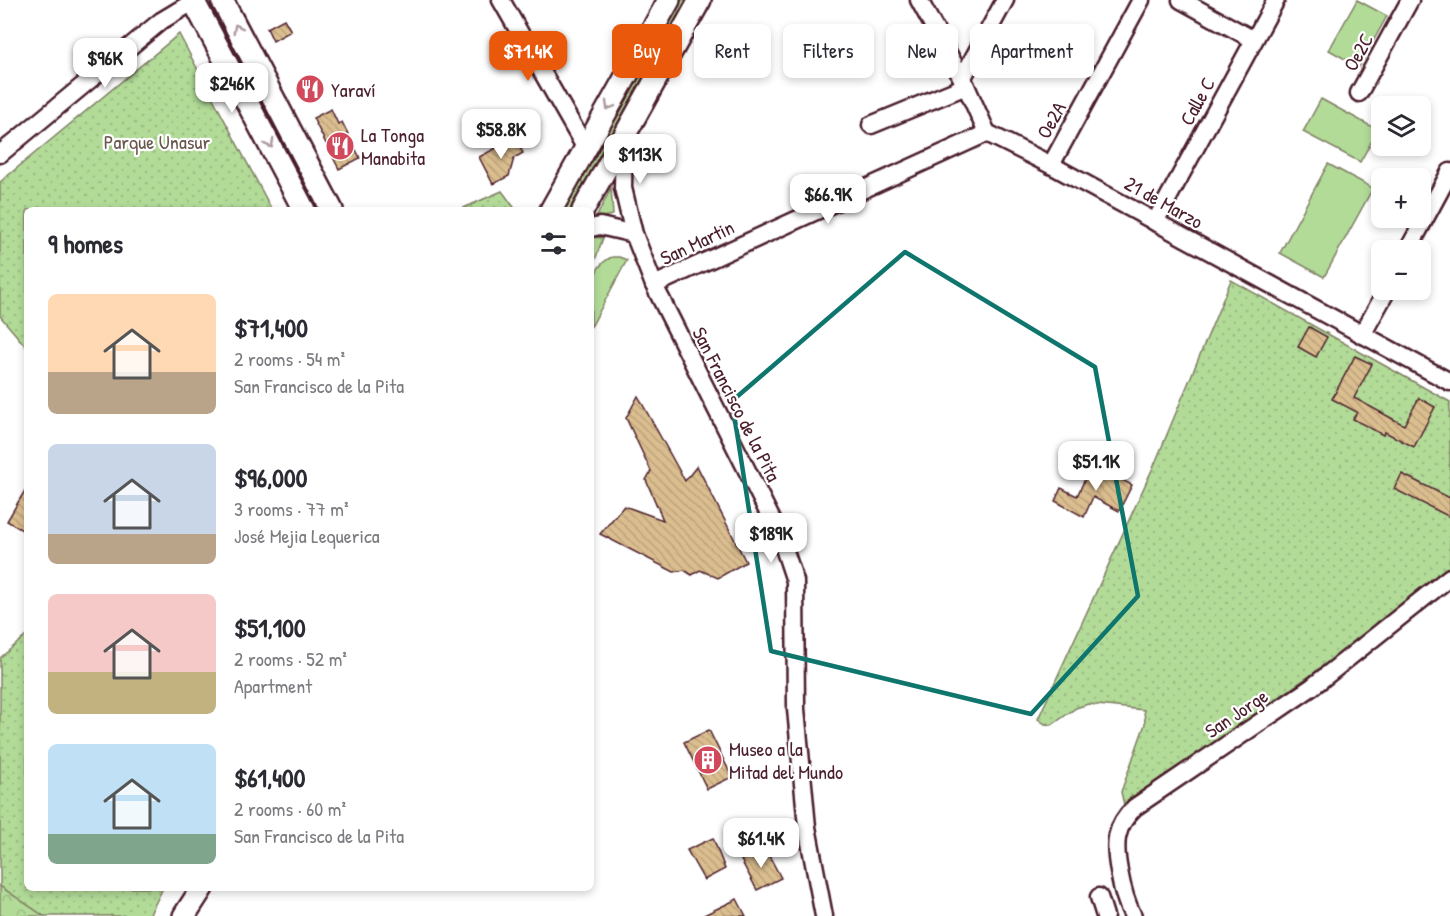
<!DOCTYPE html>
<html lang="en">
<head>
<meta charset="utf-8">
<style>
  :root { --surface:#fff; --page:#f2f2f3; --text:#2b2b33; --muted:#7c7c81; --accent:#ea580c }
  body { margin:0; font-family:"Patrick Hand",sans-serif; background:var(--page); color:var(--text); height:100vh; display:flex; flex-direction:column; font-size:22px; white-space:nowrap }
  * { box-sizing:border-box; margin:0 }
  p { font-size:20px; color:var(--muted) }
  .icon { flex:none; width:33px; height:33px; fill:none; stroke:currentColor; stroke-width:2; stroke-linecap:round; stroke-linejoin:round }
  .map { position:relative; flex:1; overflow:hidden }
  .sheet { position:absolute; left:24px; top:207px; width:570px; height:684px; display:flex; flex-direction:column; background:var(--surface); border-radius:9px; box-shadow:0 3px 9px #0003 }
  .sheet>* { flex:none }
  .hud { position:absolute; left:612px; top:24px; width:570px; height:54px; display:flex; gap:12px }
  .fabs { position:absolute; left:1371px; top:96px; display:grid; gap:12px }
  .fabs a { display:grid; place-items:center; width:60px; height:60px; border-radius:9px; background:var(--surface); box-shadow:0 3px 9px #0003; font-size:30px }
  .price { position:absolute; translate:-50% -51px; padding:0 14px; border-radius:12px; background:#fff; color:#222; font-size:20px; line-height:39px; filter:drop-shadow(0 2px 3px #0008) }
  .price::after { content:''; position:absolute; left:50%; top:36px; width:18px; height:14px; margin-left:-9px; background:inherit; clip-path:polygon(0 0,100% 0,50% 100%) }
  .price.on { background:var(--accent); color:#fff }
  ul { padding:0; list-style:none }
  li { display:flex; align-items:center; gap:18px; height:150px; padding:0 24px }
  li span { display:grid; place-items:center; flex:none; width:168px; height:120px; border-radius:9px; color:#555 }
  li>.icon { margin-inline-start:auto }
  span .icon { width:72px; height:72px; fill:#fffc; stroke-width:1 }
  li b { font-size:26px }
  h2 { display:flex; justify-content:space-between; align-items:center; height:72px; padding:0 24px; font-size:26px }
  .chip { padding:0 21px; border-radius:9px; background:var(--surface); box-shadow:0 3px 9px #0003; font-size:21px; line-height:54px }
  .chip.on { background:var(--accent); color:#fff }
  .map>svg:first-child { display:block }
  .grass { fill:#b2db98; stroke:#7e7d62; stroke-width:1.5 }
  .forest { fill:url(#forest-crowns); stroke:#7e7d62; stroke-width:1.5 }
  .park { fill:url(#park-dots); stroke:#7e7d62; stroke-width:1.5 }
  .building { fill:url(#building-back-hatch); stroke:#4a1f2b; stroke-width:1.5 }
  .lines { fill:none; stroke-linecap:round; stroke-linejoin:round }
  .minor-casing { stroke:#4a1f2b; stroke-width:21 }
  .major-casing { stroke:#4a1f2b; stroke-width:26 }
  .minor { stroke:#fff; stroke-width:16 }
  .major { stroke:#fff; stroke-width:21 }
  .oneway { stroke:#ae9aa0 }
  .marked { fill:none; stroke:#0f766e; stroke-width:4.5; stroke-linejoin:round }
  .labels { text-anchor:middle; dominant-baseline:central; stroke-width:4.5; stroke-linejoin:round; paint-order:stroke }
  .street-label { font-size:20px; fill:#4a1f2b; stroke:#fff }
  .poi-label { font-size:20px; fill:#4a1f2b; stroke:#fff; text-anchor:start }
  .park-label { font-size:20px; fill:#69574c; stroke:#fff }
</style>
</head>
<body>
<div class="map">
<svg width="1450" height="916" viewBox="0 0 1450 916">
  <defs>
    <pattern id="forest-crowns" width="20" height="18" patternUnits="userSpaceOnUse" patternTransform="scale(1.5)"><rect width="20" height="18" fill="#b2db98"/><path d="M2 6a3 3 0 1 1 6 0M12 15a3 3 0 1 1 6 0" fill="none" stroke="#9bbc83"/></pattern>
    <pattern id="park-dots" width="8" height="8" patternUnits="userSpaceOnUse" patternTransform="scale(1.5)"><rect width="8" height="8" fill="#b2db98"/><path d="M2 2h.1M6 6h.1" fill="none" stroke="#9bbc83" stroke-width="1.8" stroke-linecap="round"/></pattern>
    <pattern id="building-back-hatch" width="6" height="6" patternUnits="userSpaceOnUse" patternTransform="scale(1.5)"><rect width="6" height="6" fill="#dbbe8f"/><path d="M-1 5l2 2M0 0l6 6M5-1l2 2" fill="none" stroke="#bda37c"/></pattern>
  </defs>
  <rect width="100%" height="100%" fill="#fff"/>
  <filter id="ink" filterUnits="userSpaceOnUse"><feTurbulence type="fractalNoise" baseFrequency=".0167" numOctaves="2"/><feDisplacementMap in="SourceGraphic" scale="12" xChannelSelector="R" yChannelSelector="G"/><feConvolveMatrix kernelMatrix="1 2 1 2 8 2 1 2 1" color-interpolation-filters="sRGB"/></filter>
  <g filter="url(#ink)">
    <g class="grass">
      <path d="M678,0H692L576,210H561Z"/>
      <path d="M1357,0L1387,16L1359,67L1329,50Z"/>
      <path d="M226,27L260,96L323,210H314L218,30Z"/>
      <path d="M1321,99L1378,130L1360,162L1303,132Z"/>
      <path d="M1328,164L1373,188L1324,277L1280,253Z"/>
      <path d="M611,188L613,215L596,218Z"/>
      <path d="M591,237L603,238L591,271Z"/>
      <path d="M612,257H619L627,260L591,327C591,304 586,268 612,257Z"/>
    </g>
    <path class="forest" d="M0,886L44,916H0Z"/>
    <g class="park">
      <path d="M179,34L272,210H27V348L0,316V182Z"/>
      <path d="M502,191L516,210H459Z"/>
      <path d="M1231,280L1450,402V568L1336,658L1296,685L1199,758L1125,809L1121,792L1145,724L1144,710L1088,704L1076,708L1052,725L1045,724L1038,719L1156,461Z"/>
      <path d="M27,635V888H163L149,916H44L0,886V658Z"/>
    </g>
    <g class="building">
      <path d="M284,19L291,31L273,41L267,28Z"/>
      <path d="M331,109L338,124L342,122L360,158L339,169L313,118Z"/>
      <path d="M515,138L523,153L514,158L509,176L493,184L479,157Z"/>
      <path d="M1309,327L1327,337L1316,357L1298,347Z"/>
      <path d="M1355,356L1372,364L1354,398L1404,425L1419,398L1435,407L1414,447L1385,432L1383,435L1353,419L1357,412L1332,399Z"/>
      <path d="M638,396L685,481L697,466L746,562L718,578L700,570L692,575L684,570L674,572L600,534L624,506L663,520L646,480L651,471L626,418Z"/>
      <path d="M1092,464L1132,485L1119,511L1093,497L1084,517L1055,501L1061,488L1077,496Z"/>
      <path d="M1402,474L1450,498V517L1394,489Z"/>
      <path d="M27,487V533L7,521Z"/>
      <path d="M709,730L732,777L707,789L684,742Z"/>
      <path d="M713,838L725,869L704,880L687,850Z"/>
      <path d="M765,848L781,878L757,890L741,860Z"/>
      <path d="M737,899L746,916H702Z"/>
    </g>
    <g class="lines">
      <g class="minor-casing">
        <g id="minor">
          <path d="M501,0L585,147"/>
          <path d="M919,0L966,86L987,133L1051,165L1450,382"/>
          <path d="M1181,0L1254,40"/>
          <path d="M962,79L1005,0"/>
          <path d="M1359,93L1410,0"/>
          <path d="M871,125L966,86"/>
          <path d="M624,138L623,188L634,234L654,285L780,536L795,581L796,709L807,827L824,916"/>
          <path d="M0,154L161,21L196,0"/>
          <path d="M1051,165L1141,0"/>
          <path d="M1155,222L1276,0"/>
          <path d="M591,228L600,226L634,234"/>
          <path d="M1408,250L1450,172"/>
          <path d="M654,285L987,133"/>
          <path d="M1362,335L1387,290"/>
          <path d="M1099,897L1105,916"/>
          <path d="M1133,916C1125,901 1122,888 1119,871C1114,844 1114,827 1135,807L1312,687L1450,577"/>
        </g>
      </g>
      <g class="major-casing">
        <g id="major">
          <path d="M193,0L304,210"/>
          <path d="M222,0L332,210"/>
          <path d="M551,210L669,0"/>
          <path d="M583,210L700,0"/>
          <path d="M184,916L202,888"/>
        </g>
      </g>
      <use href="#minor" class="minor"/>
      <use href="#major" class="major"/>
    </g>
    <defs><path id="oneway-chevron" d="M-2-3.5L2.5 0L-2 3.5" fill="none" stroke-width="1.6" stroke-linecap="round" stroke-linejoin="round" transform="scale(1.5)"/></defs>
    <g class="oneway">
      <use href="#oneway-chevron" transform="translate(237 28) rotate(-117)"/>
      <use href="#oneway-chevron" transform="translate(609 106) rotate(120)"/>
      <use href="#oneway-chevron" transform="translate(270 144) rotate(62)"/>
    </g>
  </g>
  <path class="marked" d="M905,252L1095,367L1138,596L1031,714L771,651L732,401Z"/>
  <defs>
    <g id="restaurant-disc" transform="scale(1.5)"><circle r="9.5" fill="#d1495b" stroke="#fff"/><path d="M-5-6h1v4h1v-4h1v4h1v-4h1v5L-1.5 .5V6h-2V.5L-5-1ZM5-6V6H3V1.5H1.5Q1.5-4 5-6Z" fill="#fff"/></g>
    <g id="building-disc" transform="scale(1.5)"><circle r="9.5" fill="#d1495b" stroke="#fff"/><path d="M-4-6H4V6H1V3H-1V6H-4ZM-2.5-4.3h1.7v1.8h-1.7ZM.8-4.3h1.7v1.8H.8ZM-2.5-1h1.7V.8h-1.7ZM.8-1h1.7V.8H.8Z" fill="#fff"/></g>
  </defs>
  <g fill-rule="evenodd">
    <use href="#restaurant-disc" x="310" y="89"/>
    <use href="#restaurant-disc" x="340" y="146"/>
    <use href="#building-disc" x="708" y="760"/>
  </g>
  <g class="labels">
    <g class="street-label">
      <text transform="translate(1358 52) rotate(-61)">Oe2C</text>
      <text transform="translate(1197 101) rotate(-61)">Calle C</text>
      <text transform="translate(1051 120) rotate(-61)">Oe2A</text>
      <text transform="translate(1164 202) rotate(29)">21 de Marzo</text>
      <text transform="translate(697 242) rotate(-25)">San Martin</text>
      <text transform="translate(737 404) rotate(63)">San Francisco de la Pita</text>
      <text transform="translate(1236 713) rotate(-34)">San Jorge</text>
    </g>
    <g class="poi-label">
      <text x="331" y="89">Yaraví</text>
      <text x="361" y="134">La Tonga<tspan x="361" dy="23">Manabita</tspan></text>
      <text x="729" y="748">Museo a la<tspan x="729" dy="23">Mitad del Mundo</tspan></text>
    </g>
    <g class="park-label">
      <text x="157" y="141">Parque Unasur</text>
    </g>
  </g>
</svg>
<div class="fabs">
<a><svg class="icon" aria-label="layers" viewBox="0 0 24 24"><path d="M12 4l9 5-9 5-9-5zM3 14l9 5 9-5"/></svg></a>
<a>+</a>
<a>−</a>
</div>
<b class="price on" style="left:528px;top:82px">$71.4K</b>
<b class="price" style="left:105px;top:89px">$96K</b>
<b class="price" style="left:232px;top:114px">$246K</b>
<b class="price" style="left:501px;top:160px">$58.8K</b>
<b class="price" style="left:640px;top:185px">$113K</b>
<b class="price" style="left:828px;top:225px">$66.9K</b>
<b class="price" style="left:1096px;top:492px">$51.1K</b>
<b class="price" style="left:771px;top:564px">$189K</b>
<b class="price" style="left:761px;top:869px">$61.4K</b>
<div class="hud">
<a class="chip on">Buy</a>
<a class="chip">Rent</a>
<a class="chip">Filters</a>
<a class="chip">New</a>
<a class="chip">Apartment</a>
</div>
<section class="sheet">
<h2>9 homes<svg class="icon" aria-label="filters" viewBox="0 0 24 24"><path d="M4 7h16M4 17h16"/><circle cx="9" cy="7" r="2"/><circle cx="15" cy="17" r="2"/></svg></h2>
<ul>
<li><span style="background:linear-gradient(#ffd9b3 65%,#b9a48a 0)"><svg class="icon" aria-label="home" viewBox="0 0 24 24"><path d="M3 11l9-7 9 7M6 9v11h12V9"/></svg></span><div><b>$71,400</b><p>2 rooms · 54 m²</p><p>San Francisco de la Pita</p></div></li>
<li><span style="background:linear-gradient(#c9d6e8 75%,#b9a48a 0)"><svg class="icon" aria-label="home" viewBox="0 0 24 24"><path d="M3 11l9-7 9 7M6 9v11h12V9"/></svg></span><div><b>$96,000</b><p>3 rooms · 77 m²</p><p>José Mejia Lequerica</p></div></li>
<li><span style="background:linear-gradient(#f6c9c9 65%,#c2b280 0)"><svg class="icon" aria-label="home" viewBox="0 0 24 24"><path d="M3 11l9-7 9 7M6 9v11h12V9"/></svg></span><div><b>$51,100</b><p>2 rooms · 52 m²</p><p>Apartment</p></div></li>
<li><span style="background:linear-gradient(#bfe0f5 75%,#7fa58c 0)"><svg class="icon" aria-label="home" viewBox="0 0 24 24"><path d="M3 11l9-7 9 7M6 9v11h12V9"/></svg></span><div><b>$61,400</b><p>2 rooms · 60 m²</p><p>San Francisco de la Pita</p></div></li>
</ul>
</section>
</div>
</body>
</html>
